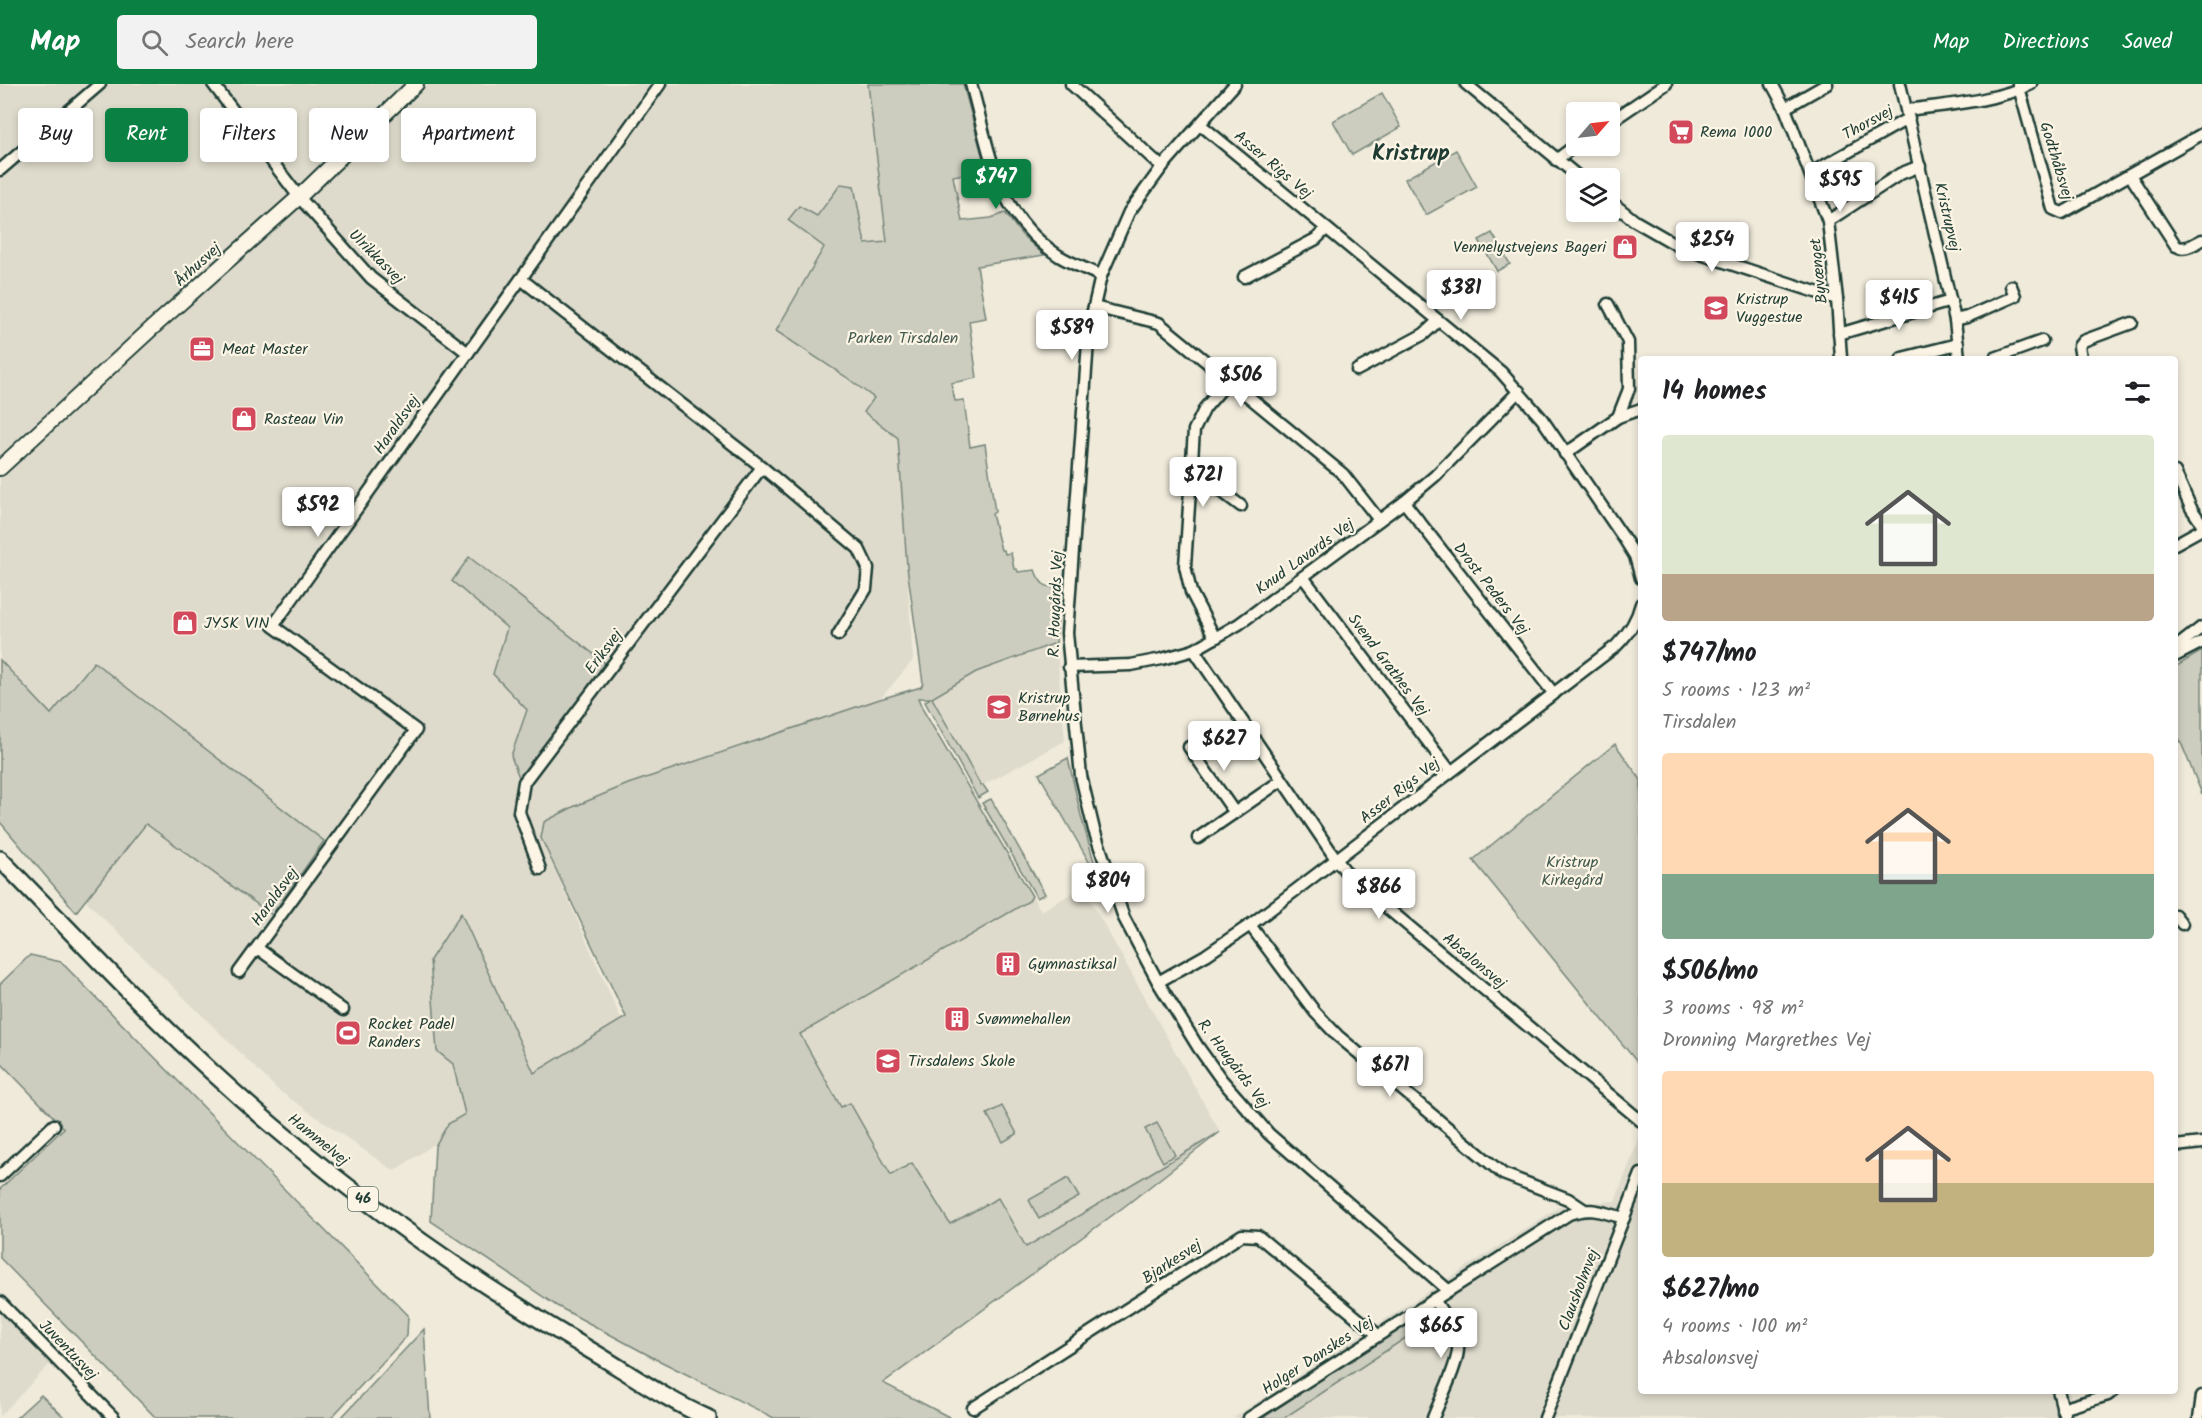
<!DOCTYPE html>
<html lang="en">
<head>
<meta charset="utf-8">
<style>
  :root { --surface:#fff; --page:#f2f2f2; --text:#202124; --muted:#757577; --accent:#0b8043 }
  body { margin:0; font-family:Kalam,sans-serif; background:var(--page); color:var(--text); height:100vh; display:flex; flex-direction:column; font-size:22px; white-space:nowrap }
  * { box-sizing:border-box; margin:0 }
  p { font-size:20px; color:var(--muted) }
  .icon { flex:none; width:33px; height:33px; fill:none; stroke:currentColor; stroke-width:2; stroke-linecap:round; stroke-linejoin:round }
  .map { position:relative; flex:1; overflow:hidden }
  .drawer { position:absolute; left:1638px; top:272px; width:540px; height:1038px; display:flex; flex-direction:column; background:var(--surface); border-radius:6px; box-shadow:0 3px 9px #0003 }
  .drawer>* { flex:none }
  .guide { position:absolute; left:18px; top:24px; width:570px; height:54px; display:flex; gap:12px }
  .needle { width:39px; rotate:62deg }
  .controls { position:absolute; left:1566px; top:18px; display:grid; gap:12px }
  .controls a { display:grid; place-items:center; width:54px; height:54px; border-radius:6px; background:var(--surface); box-shadow:0 3px 9px #0003; font-size:30px }
  .price { position:absolute; translate:-50% -51px; padding:0 14px; border-radius:6px; background:#fff; color:#222; font-size:20px; line-height:39px; filter:drop-shadow(0 2px 3px #0008) }
  .price::after { content:''; position:absolute; left:50%; top:36px; width:18px; height:14px; margin-left:-9px; background:inherit; clip-path:polygon(0 0,100% 0,50% 100%) }
  .price.current { background:var(--accent); color:#fff }
  ul { padding:0; list-style:none }
  li { display:grid; align-content:center; gap:12px; height:318px; padding:0 24px }
  li span { display:grid; place-items:center; height:186px; border-radius:6px; color:#555 }
  li>.icon { margin-inline-start:auto }
  span .icon { width:108px; height:108px; fill:#fffc; stroke-width:1 }
  li b { font-size:26px }
  h2 { display:flex; justify-content:space-between; align-items:center; height:72px; padding:0 24px; font-size:26px }
  .tag { padding:0 21px; border-radius:6px; background:var(--surface); box-shadow:0 3px 9px #0003; font-size:21px; line-height:54px }
  .tag.current { background:var(--accent); color:#fff }
  header { display:flex; align-items:center; gap:36px; box-sizing:border-box; height:84px; padding:0 30px; background:var(--accent); color:#fff }
  header strong { font-size:28px }
  nav { display:flex; gap:33px; margin-inline-start:auto; font-size:21px }
  .search { width:420px; height:54px; background:var(--page); display:flex; align-items:center; gap:15px; box-sizing:border-box; padding:0 21px; border-radius:6px; color:var(--muted); font-size:22px }
  .map>svg:first-child { display:block }
  .built { fill:#dedbcc }
  .green { fill:#cccdbf; stroke:#76857a; stroke-width:1.5 }
  .lines { fill:none; stroke-linecap:round; stroke-linejoin:round }
  .minor-casing { stroke:#1f3d34; stroke-width:15 }
  .major-casing { stroke:#1f3d34; stroke-width:18 }
  .highway-casing { stroke:#1f3d34; stroke-width:20 }
  .minor { stroke:#fcf5e5; stroke-width:10 }
  .major { stroke:#fcf5e5; stroke-width:14 }
  .highway { stroke:#fcf5e5; stroke-width:15 }
  .labels { text-anchor:middle; dominant-baseline:central; stroke-width:4.5; stroke-linejoin:round; paint-order:stroke }
  .shield { fill:#fcf5e5; stroke:#617469; stroke-width:1.5 }
  .shield-label { font-size:15px; font-weight:bold; fill:#1f3d34 }
  .street-label { font-size:16px; fill:#1f3d34; stroke:#fcf5e5 }
  .poi-label { font-size:16px; fill:#1f3d34; stroke:#fcf5e5; text-anchor:start }
  .park-label { font-size:16px; fill:#425a50; stroke:#fcf5e5 }
  .district-label { font-size:22px; font-weight:bold; fill:#1f3d34; stroke:#fcf5e5 }
</style>
</head>
<body>
<header>
<strong>Map</strong>
<div class="search"><svg class="icon" aria-label="search" viewBox="0 0 24 24"><circle cx="10" cy="10" r="6"/><path d="M15 15l6 6"/></svg>Search here</div>
<nav><a>Map</a><a>Directions</a><a>Saved</a></nav>
</header>
<div class="map">
<svg width="2202" height="1334" viewBox="0 0 2202 1334">
  <rect width="100%" height="100%" fill="#efeada"/>
  <filter id="ink" filterUnits="userSpaceOnUse"><feTurbulence type="fractalNoise" baseFrequency=".0167" numOctaves="2"/><feDisplacementMap in="SourceGraphic" scale="12" xChannelSelector="R" yChannelSelector="G"/><feConvolveMatrix kernelMatrix="1 2 1 2 8 2 1 2 1" color-interpolation-filters="sRGB"/></filter>
  <g filter="url(#ink)">
    <g class="built">
      <path d="M0,0H868L890,189L832,148L776,247L875,315L865,329L898,354L913,576L880,615L628,700L573,723L544,738L541,754L621,935L394,1087L278,1006L22,754L0,729Z"/>
      <path d="M1056,559L1065,657L981,702L931,614L976,588Z"/>
      <path d="M918,614L923,626L1041,827L1083,803L1220,1048L1026,1163L950,1141L912,1079L891,1091L850,1020L841,1023L645,948Z"/>
      <path d="M1641,1050V1306L2069,1307L2076,1334H1233L1562,1121L1615,1117Z"/>
      <path d="M0,1227L51,1279L0,1332Z"/>
    </g>
    <g class="green">
      <path d="M868,0H963L986,86L953,92L962,137L991,134L1005,129L1022,151L1044,171L977,182L986,234L969,237L977,294L951,299L955,317L964,316L970,363L985,360L995,428L992,430L1001,466H1004L1005,470L1011,469L1014,485H1017L1018,488L1035,486C1040,500 1045,504 1060,504L1056,559L976,588L932,614L981,702L983,701L988,708L978,714L925,618L930,614H918L923,626L1032,812L1029,817L800,950L841,1023L850,1019L891,1091L912,1079L950,1140L998,1114L1026,1163L1220,1048L1125,1122L883,1299L951,1334H774L652,1273L557,1222L431,1137L435,1062L448,1040L465,1030L453,980L437,967L430,876L461,829L534,989L626,933L541,754L544,738L573,723L628,700L880,615L921,603L923,599L907,483L898,354L864,328L874,314L846,293L776,247L824,163L788,136L799,122L817,132L841,100L854,102L865,160L887,158Z"/>
      <path d="M1382,9L1401,43L1352,71L1333,37Z"/>
      <path d="M1456,66L1477,103L1426,131L1405,95Z"/>
      <path d="M1492,149L1510,180L1497,187L1479,156Z"/>
      <path d="M469,473L605,579L520,696L511,672L527,626L493,590L507,544L452,497Z"/>
      <path d="M2202,567V710L2175,644V583Z"/>
      <path d="M0,576L51,630L94,578L324,757L272,831L146,740L76,828L0,738Z"/>
      <path d="M1615,660L1641,696V983L1473,776Z"/>
      <path d="M1068,674L1081,732L1095,781L1092,783L1039,690Z"/>
      <path d="M991,715L1045,810L1037,814L982,719Z"/>
      <path d="M30,871L61,878L408,1231L407,1252L331,1334H156L0,1174V1105L64,1044L0,978V900Z"/>
      <path d="M1002,1022L1017,1050L1003,1058L987,1030Z"/>
      <path d="M1157,1039L1175,1071L1163,1078L1145,1045Z"/>
      <path d="M1068,1094L1079,1113L1039,1135L1029,1116Z"/>
      <path d="M1429,1229L1433,1236L1284,1334H1263L1417,1231Z"/>
      <path d="M424,1245L430,1334H341Z"/>
      <path d="M41,1311L65,1334H16Z"/>
    </g>
    <g class="lines">
      <g class="minor-casing">
        <g id="minor">
          <path d="M213,0L299,113L371,194L468,269"/>
          <path d="M971,0C990,68 995,130 1059,172C1072,180 1087,185 1101,192"/>
          <path d="M1071,0L1162,83"/>
          <path d="M1235,0L1162,83L1129,128L1101,192L1089,244L1067,549L1081,692L1094,746L1124,834L1158,898L1198,963L1221,995L1269,1050L1448,1206"/>
          <path d="M1466,0L1580,94"/>
          <path d="M1772,0L1785,24L1828,137L1837,215L1841,274"/>
          <path d="M1900,0L1955,236L1959,274"/>
          <path d="M2018,0L2053,125L2062,129L2202,50"/>
          <path d="M1785,24L1827,0"/>
          <path d="M1907,26C1944,21 1998,17 2031,0"/>
          <path d="M1610,38L1666,0"/>
          <path d="M1201,41L1501,288L1542,335L1625,456L1635,472L1641,494"/>
          <path d="M1556,76L1576,61"/>
          <path d="M0,86L100,0"/>
          <path d="M1811,89L1909,34"/>
          <path d="M2130,91L2176,162C2185,167 2194,160 2202,156"/>
          <path d="M1610,117L1635,137L1682,164L1837,215"/>
          <path d="M1828,137L1900,90L1920,82"/>
          <path d="M1244,193L1316,155L1326,145"/>
          <path d="M521,195L762,383L859,465L868,484L866,505L838,551"/>
          <path d="M1094,223L1159,239L1343,390L1379,436"/>
          <path d="M1955,236L1967,233L2015,212L2011,202"/>
          <path d="M1839,250L1951,217"/>
          <path d="M1902,274L1958,260"/>
          <path d="M1995,274L2042,257"/>
          <path d="M2081,274L2079,262L2083,257L2132,239"/>
          <path d="M1357,286L1424,250L1438,237"/>
          <path d="M1618,333L1641,325"/>
          <path d="M1565,370L1618,333L1629,305L1628,258L1608,220"/>
          <path d="M2175,388L2191,424L2202,440"/>
          <path d="M1190,401L1217,404L1241,422"/>
          <path d="M1404,418L1554,610"/>
          <path d="M2175,460L2202,445"/>
          <path d="M1303,493L1450,687"/>
          <path d="M1215,554L1191,508L1185,482L1194,346L1205,324L1229,296"/>
          <path d="M2175,564L2202,543"/>
          <path d="M1194,566L1336,775L1349,792L1641,1037"/>
          <path d="M2175,572L2202,558"/>
          <path d="M1069,583L1131,581L1162,575L1194,566L1239,540L1404,418L1435,392L1519,307"/>
          <path d="M1189,663L1235,729"/>
          <path d="M1198,754L1282,696"/>
          <path d="M540,785L519,728L524,698L762,383"/>
          <path d="M2175,831L2182,840"/>
          <path d="M1250,841L1315,928L1338,952L1503,1090L1568,1115L1583,1125"/>
          <path d="M257,864L343,926"/>
          <path d="M239,888L416,646L273,542L660,0"/>
          <path d="M1158,898L1206,871L1250,841L1616,562C1628,550 1637,537 1641,520"/>
          <path d="M2175,1062L2202,1059"/>
          <path d="M0,1092L54,1041"/>
          <path d="M0,1218L114,1334"/>
          <path d="M2058,1306L2065,1334"/>
          <path d="M973,1324L1242,1151L1258,1152L1378,1251"/>
          <path d="M2062,1325L2108,1311L2114,1306"/>
          <path d="M1249,1334L1569,1130C1591,1122 1601,1128 1624,1134"/>
          <path d="M1433,1334C1439,1318 1460,1277 1458,1262C1455,1246 1442,1229 1434,1215"/>
          <path d="M1545,1334L1641,1090"/>
          <path d="M2199,1334L2202,1312"/>
        </g>
      </g>
      <g class="major-casing">
        <path id="major" d="M0,384L151,245L299,113L416,0"/>
      </g>
      <g class="highway-casing">
        <path id="highway" d="M0,775C70,846 138,920 212,988C327,1094 455,1187 590,1266C629,1289 667,1316 708,1334"/>
      </g>
      <use href="#minor" class="minor"/>
      <use href="#major" class="major"/>
      <use href="#highway" class="highway"/>
    </g>
  </g>
  <defs>
    <g id="supermarket-square" transform="scale(1.35)"><rect x="-9" y="-9" width="18" height="18" rx="4" fill="#d1495b" stroke="#fcf5e5"/><path d="M-6-5.5h2.5l.6 2H6L4.5 2H-2.5L-4.4-4H-6ZM-1.5 3.2a1.3 1.3 0 1 0 .1 0ZM3 3.2a1.3 1.3 0 1 0 .1 0Z" fill="#fff"/></g>
    <g id="shop-square" transform="scale(1.35)"><rect x="-9" y="-9" width="18" height="18" rx="4" fill="#d1495b" stroke="#fcf5e5"/><path d="M-5-2.5h2.3a2.7 3.5 0 0 1 5.4 0H5L5.5 6h-11ZM-1.5-2.5h3a1.5 2.3 0 0 0-3 0Z" fill="#fff"/></g>
    <g id="school-square" transform="scale(1.35)"><rect x="-9" y="-9" width="18" height="18" rx="4" fill="#d1495b" stroke="#fcf5e5"/><path d="M0-5L7-2L0 1L-7-2ZM-4 1L0 2.5L4 1V4Q0 6-4 4Z" fill="#fff"/></g>
    <g id="office-square" transform="scale(1.35)"><rect x="-9" y="-9" width="18" height="18" rx="4" fill="#d1495b" stroke="#fcf5e5"/><path d="M-6-3h4V-5.5h4V-3h4V5H-6ZM-1-4.5V-3h2v-1.5ZM-6 0V1H6V0Z" fill="#fff"/></g>
    <g id="building-square" transform="scale(1.35)"><rect x="-9" y="-9" width="18" height="18" rx="4" fill="#d1495b" stroke="#fcf5e5"/><path d="M-4-6H4V6H1V3H-1V6H-4ZM-2.5-4.3h1.7v1.8h-1.7ZM.8-4.3h1.7v1.8H.8ZM-2.5-1h1.7V.8h-1.7ZM.8-1h1.7V.8H.8Z" fill="#fff"/></g>
    <g id="stadium-square" transform="scale(1.35)"><rect x="-9" y="-9" width="18" height="18" rx="4" fill="#d1495b" stroke="#fcf5e5"/><path d="M0-5a6.5 5 0 1 0 0 10a6.5 5 0 1 0 0-10ZM-3.5-1.8h7v3.6h-7Z" fill="#fff"/></g>
  </defs>
  <g fill-rule="evenodd">
    <use href="#supermarket-square" x="1681" y="48"/>
    <use href="#shop-square" x="1625" y="163"/>
    <use href="#school-square" x="1716" y="224"/>
    <use href="#office-square" x="202" y="265"/>
    <use href="#shop-square" x="244" y="335"/>
    <use href="#shop-square" x="185" y="539"/>
    <use href="#school-square" x="999" y="623"/>
    <use href="#building-square" x="1008" y="880"/>
    <use href="#building-square" x="957" y="935"/>
    <use href="#stadium-square" x="348" y="949"/>
    <use href="#school-square" x="888" y="977"/>
  </g>
  <g class="labels">
    <rect class="shield" x="348" y="1103" width="30" height="24" rx="4.5"/>
    <g class="shield-label">
      <text x="363" y="1115">46</text>
    </g>
    <g class="street-label">
      <text transform="translate(1868 39) rotate(-29)">Thorsvej</text>
      <text transform="translate(2056 77) rotate(73)">Godthåbsvej</text>
      <text transform="translate(1273 81) rotate(40)">Asser Rigs Vej</text>
      <text transform="translate(1947 133) rotate(77)">Kristrupvej</text>
      <text transform="translate(376 173) rotate(45)">Ulrikkasvej</text>
      <text transform="translate(198 181) rotate(-42)">Århusvej</text>
      <text transform="translate(1819 187) rotate(-96)">Byvænget</text>
      <text transform="translate(397 341) rotate(-55)">Haraldsvej</text>
      <text transform="translate(1305 473) rotate(-36)">Knud Lavards Vej</text>
      <text transform="translate(1491 505) rotate(52)">Drost Peders Vej</text>
      <text transform="translate(1056 520) rotate(-88)">R. Hougårds Vej</text>
      <text transform="translate(604 568) rotate(-53)">Eriksvej</text>
      <text transform="translate(1388 581) rotate(53)">Svend Grathes Vej</text>
      <text transform="translate(1400 707) rotate(-38)">Asser Rigs Vej</text>
      <text transform="translate(275 813) rotate(-54)">Haraldsvej</text>
      <text transform="translate(1474 877) rotate(40)">Absalonsvej</text>
      <text transform="translate(1233 980) rotate(53)">R. Hougårds Vej</text>
      <text transform="translate(318 1056) rotate(39)">Hammelvej</text>
      <text transform="translate(1172 1178) rotate(-33)">Bjarkesvej</text>
      <text transform="translate(1579 1206) rotate(-69)">Clausholmvej</text>
      <text transform="translate(68 1266) rotate(46)">Juventusvej</text>
      <text transform="translate(1318 1272) rotate(-33)">Holger Danskes Vej</text>
    </g>
    <g class="poi-label">
      <text x="1700" y="48">Rema 1000</text>
      <text x="1606" y="163" text-anchor="end">Vennelystvejens Bageri</text>
      <text x="1736" y="215">Kristrup<tspan x="1736" dy="18">Vuggestue</tspan></text>
      <text x="222" y="265">Meat Master</text>
      <text x="264" y="335">Rasteau Vin</text>
      <text x="204" y="539">JYSK VIN</text>
      <text x="1018" y="614">Kristrup<tspan x="1018" dy="18">Børnehus</tspan></text>
      <text x="1028" y="880">Gymnastiksal</text>
      <text x="976" y="935">Svømmehallen</text>
      <text x="368" y="940">Rocket Padel<tspan x="368" dy="18">Randers</tspan></text>
      <text x="908" y="977">Tirsdalens Skole</text>
    </g>
    <g class="park-label">
      <text x="903" y="254">Parken Tirsdalen</text>
      <text x="1572" y="778">Kristrup<tspan x="1572" dy="18">Kirkegård</tspan></text>
    </g>
    <g class="district-label">
      <text x="1411" y="70">Kristrup</text>
    </g>
  </g>
</svg>
<div class="controls">
<a><svg class="needle" viewBox="-14 -14 28 28"><path d="M0-13l5 13h-10z" fill="#e53935"/><path d="M0 13l5-13h-10z" fill="#757577"/></svg></a>
<a><svg class="icon" aria-label="layers" viewBox="0 0 24 24"><path d="M12 4l9 5-9 5-9-5zM3 14l9 5 9-5"/></svg></a>
</div>
<b class="price current" style="left:996px;top:126px">$747</b>
<b class="price" style="left:1840px;top:129px">$595</b>
<b class="price" style="left:1712px;top:189px">$254</b>
<b class="price" style="left:1461px;top:237px">$381</b>
<b class="price" style="left:1899px;top:247px">$415</b>
<b class="price" style="left:1072px;top:277px">$589</b>
<b class="price" style="left:1241px;top:324px">$506</b>
<b class="price" style="left:1203px;top:424px">$721</b>
<b class="price" style="left:318px;top:454px">$592</b>
<b class="price" style="left:1224px;top:688px">$627</b>
<b class="price" style="left:1108px;top:830px">$804</b>
<b class="price" style="left:1379px;top:836px">$866</b>
<b class="price" style="left:1390px;top:1014px">$671</b>
<b class="price" style="left:1441px;top:1275px">$665</b>
<div class="guide">
<a class="tag">Buy</a>
<a class="tag current">Rent</a>
<a class="tag">Filters</a>
<a class="tag">New</a>
<a class="tag">Apartment</a>
</div>
<section class="drawer">
<h2>14 homes<svg class="icon" aria-label="filters" viewBox="0 0 24 24"><path d="M4 7h16M4 17h16"/><circle cx="9" cy="7" r="2"/><circle cx="15" cy="17" r="2"/></svg></h2>
<ul>
<li><span style="background:linear-gradient(#dfe7d0 75%,#b9a48a 0)"><svg class="icon" aria-label="home" viewBox="0 0 24 24"><path d="M3 11l9-7 9 7M6 9v11h12V9"/></svg></span><div><b>$747/mo</b><p>5 rooms · 123 m²</p><p>Tirsdalen</p></div></li>
<li><span style="background:linear-gradient(#ffd9b3 65%,#7fa58c 0)"><svg class="icon" aria-label="home" viewBox="0 0 24 24"><path d="M3 11l9-7 9 7M6 9v11h12V9"/></svg></span><div><b>$506/mo</b><p>3 rooms · 98 m²</p><p>Dronning Margrethes Vej</p></div></li>
<li><span style="background:linear-gradient(#ffd9b3 60%,#c2b280 0)"><svg class="icon" aria-label="home" viewBox="0 0 24 24"><path d="M3 11l9-7 9 7M6 9v11h12V9"/></svg></span><div><b>$627/mo</b><p>4 rooms · 100 m²</p><p>Absalonsvej</p></div></li>
</ul>
</section>
</div>
</body>
</html>
